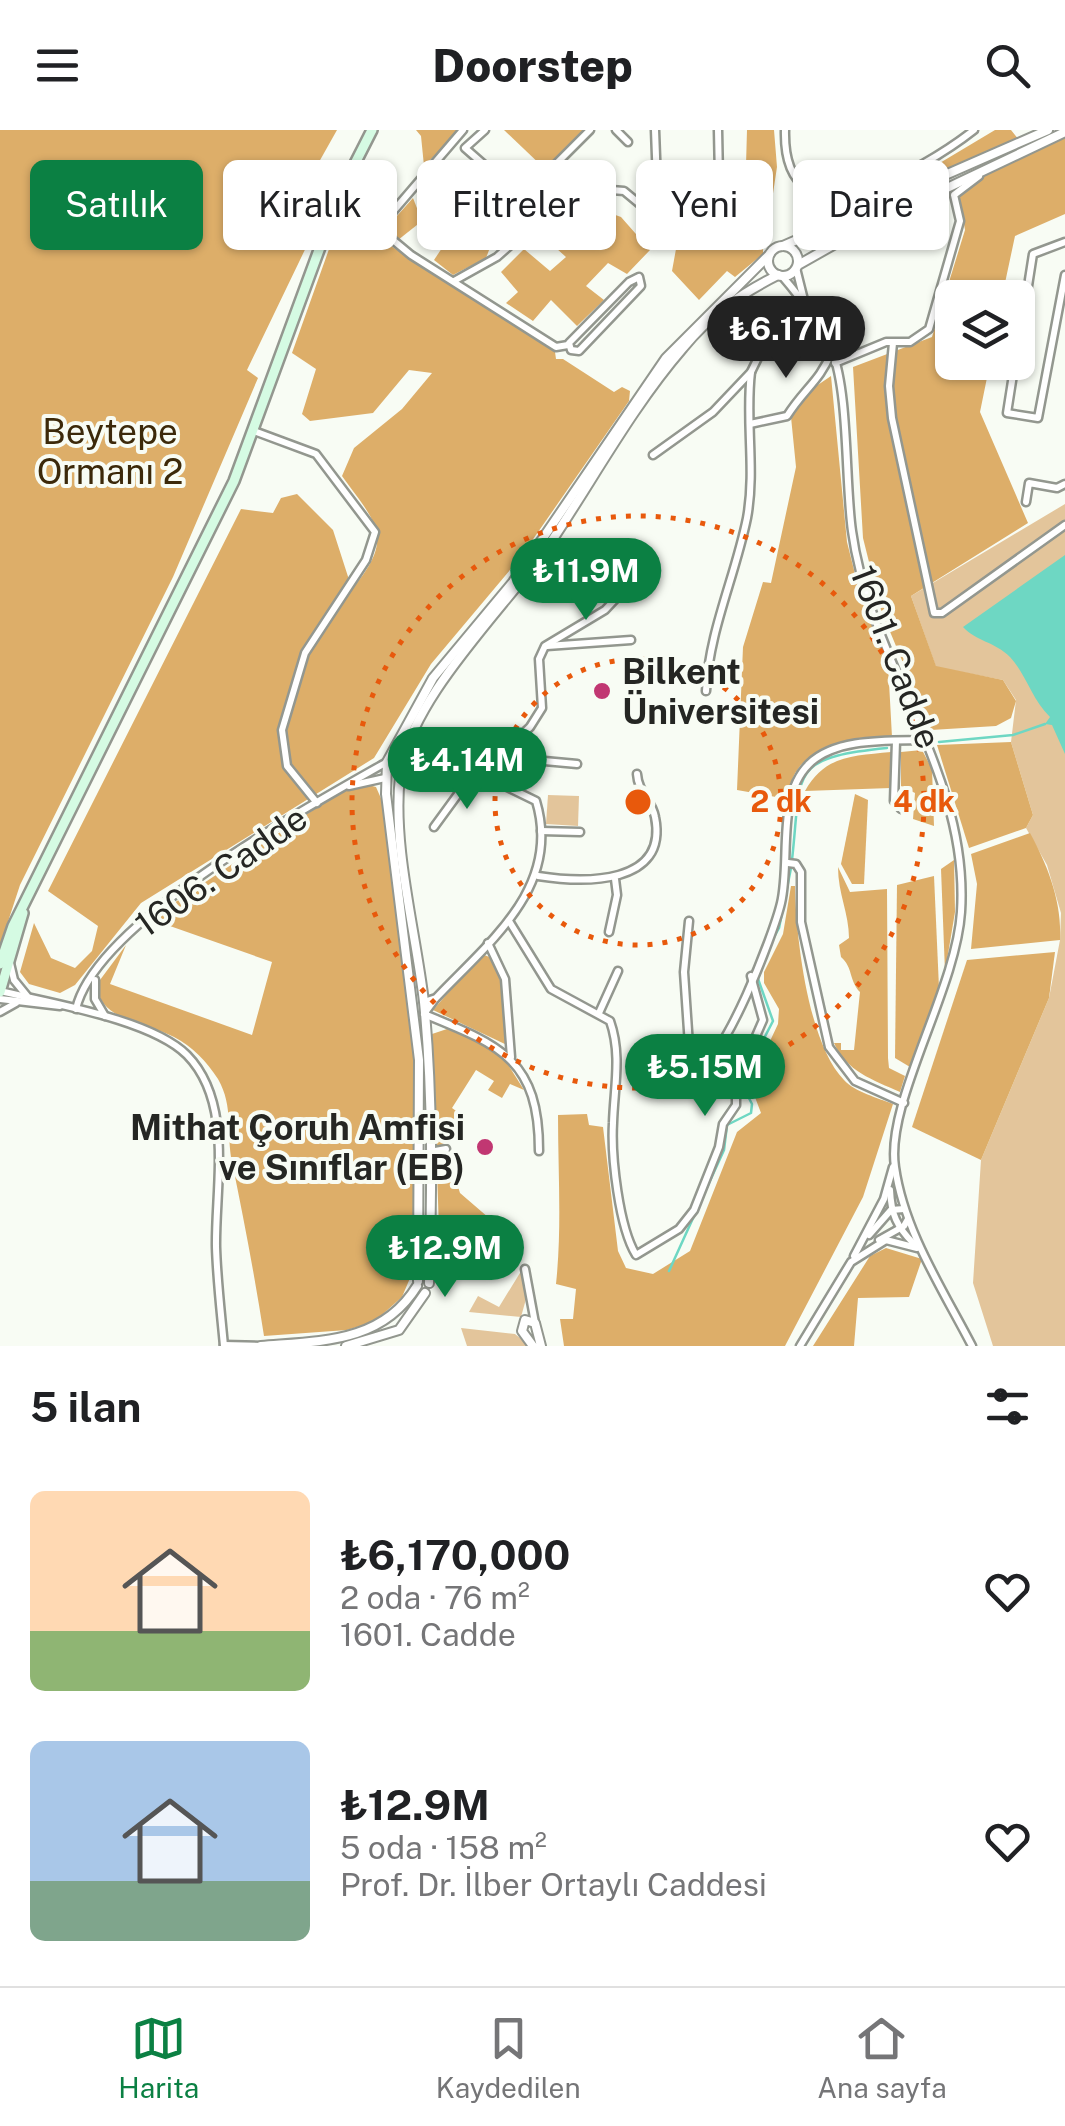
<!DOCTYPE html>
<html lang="tr">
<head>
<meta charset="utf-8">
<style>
  :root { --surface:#fff; --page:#f6f6f6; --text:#202124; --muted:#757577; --line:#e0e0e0; --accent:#0b8043 }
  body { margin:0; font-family:"Public Sans",sans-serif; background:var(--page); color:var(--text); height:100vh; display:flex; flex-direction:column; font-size:38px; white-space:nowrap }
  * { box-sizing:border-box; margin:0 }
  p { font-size:32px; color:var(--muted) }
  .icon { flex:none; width:55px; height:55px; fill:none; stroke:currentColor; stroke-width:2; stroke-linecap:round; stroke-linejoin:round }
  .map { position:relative; height:1216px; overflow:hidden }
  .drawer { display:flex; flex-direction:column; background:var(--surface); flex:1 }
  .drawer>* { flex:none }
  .hud { position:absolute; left:30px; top:30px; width:1005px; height:90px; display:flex; gap:20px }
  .fabs { position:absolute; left:935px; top:150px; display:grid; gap:20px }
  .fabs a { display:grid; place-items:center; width:100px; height:100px; border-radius:15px; background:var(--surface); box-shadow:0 2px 8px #0004; font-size:50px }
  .price { position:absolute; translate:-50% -85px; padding:0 22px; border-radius:35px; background:var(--accent); color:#fff; font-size:32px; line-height:65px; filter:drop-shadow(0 2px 5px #0008) }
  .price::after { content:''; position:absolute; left:50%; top:60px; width:30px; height:22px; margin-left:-15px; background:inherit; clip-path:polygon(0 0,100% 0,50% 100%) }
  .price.current { background:#222; color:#fff }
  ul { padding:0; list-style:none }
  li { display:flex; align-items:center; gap:30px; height:250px; padding:0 30px }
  li span { display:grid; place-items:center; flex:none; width:280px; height:200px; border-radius:15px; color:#555 }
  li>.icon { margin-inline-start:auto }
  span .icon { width:120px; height:120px; fill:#fffc; stroke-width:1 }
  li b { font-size:42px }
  h2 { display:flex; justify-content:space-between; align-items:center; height:120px; padding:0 30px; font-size:42px }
  .pill { padding:0 35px; border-radius:15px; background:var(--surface); box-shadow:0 2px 8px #0004; font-size:35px; line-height:90px }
  .pill.current { background:var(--accent); color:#fff }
  header { display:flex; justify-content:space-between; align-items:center; height:130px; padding:0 30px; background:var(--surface); font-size:45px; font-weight:800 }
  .tabs { display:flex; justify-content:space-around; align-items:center; height:140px; border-top:2px solid var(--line); background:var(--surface); font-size:28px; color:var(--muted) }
  .tabs a { display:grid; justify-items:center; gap:5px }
  .tabs .current { color:var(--accent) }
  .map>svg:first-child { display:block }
  .green { fill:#e3c59b }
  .forest { fill:#ddae69 }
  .water { fill:#6ed7c3 }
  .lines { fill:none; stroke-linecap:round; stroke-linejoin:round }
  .stream { stroke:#6ed7c3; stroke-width:2.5 }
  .minor-casing { stroke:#93978f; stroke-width:11 }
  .tertiary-casing { stroke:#93978f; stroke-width:12 }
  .secondary-casing { stroke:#93978f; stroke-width:14 }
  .minor { stroke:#fff; stroke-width:6 }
  .tertiary { stroke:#fff; stroke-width:8 }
  .secondary { stroke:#d5fbe3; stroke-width:9 }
  .ring { fill:none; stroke:#e8590c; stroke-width:5; stroke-dasharray:5 10 }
  .poi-dot { fill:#c13772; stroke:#f8fcf4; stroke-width:4 }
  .labels { text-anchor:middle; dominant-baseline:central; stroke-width:8; stroke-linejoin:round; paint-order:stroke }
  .park-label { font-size:35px; fill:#3c290a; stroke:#f8fcf4 }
  .street-label { font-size:35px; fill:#252623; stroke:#f8fcf4 }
  .poi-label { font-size:35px; font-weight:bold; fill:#252623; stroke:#f8fcf4; text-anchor:start }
  .centre { fill:#e8590c; stroke:#f8fcf4; stroke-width:5 }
  .ring-label { font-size:30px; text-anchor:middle; font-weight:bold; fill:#e8590c; stroke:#f8fcf4; stroke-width:8; stroke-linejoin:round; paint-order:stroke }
</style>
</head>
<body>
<header><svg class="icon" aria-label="menu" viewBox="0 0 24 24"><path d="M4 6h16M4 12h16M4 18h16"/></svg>Doorstep<svg class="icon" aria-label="search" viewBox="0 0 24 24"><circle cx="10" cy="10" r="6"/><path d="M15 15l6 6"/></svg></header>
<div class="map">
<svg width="1065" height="1216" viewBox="0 0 1065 1216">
  <rect width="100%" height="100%" fill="#f8fcf4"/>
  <g class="green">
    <path d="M1065,374V1216H993L973,1153L981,1030L1049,868L1060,810L1061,783L1047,735L1026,698L1033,685L1011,612L1016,570L1003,550L936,537L911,466Z"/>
    <path d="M548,665L579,666L578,696L546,694Z"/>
    <path d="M523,1138L526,1169L521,1187L469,1182L478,1166L499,1177Z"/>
    <path d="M461,1198L515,1204L530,1216H467Z"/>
  </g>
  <g class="forest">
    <path d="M0,0H337L319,32L339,49L247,240L258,248L173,447L20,755L0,816Z"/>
    <path d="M416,0H460L424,36L421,6Z"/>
    <path d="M504,0H585L546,40Z"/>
    <path d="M747,0H774L777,37L772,70L756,75V102L763,106V124L735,147L727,141L699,170L672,141L680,97L649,67L661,61L675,78L685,77L689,63L725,60L746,35Z"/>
    <path d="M995,0H1011L1019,10L844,85L839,75L913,49Z"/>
    <path d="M1065,8V84L1015,106L1002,167L952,168V232L990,233L980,282L1028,393L911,466L936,536L1003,550L1016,571L1011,588L996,596L931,600L881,480L863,408L853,237L932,207L965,100L959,65L987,44Z"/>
    <path d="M413,68L422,91L398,110L388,96Z"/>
    <path d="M344,77L360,96L555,222L556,229H563L614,262L622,257L630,261L629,271L520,428L431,534L374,628L141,773L75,855L60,863L29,854L20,842L34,793L51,828L75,838L92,821L98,796L48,761L241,379L273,383L281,368L297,364L333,400L352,459C395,408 377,394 342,346L354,318L402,279L432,243L409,240L373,283L310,291L302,284L316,239L292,223Z"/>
    <path d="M558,77L593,100L610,83L621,87L650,120L627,144L608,133L586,156L604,170L577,196L551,170L533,191L506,173L518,162L501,142L524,119L550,141L566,127L537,101Z"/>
    <path d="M493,110L486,128L453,145L434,130L446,112Z"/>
    <path d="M831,246L847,412L859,460L888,534L892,607C846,612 794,613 787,669L737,660L743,517L763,452L771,453L796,337L791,287L806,263Z"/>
    <path d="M1011,612L1033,685L1026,698L969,718L937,615Z"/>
    <path d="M922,620L932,639L934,696L913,689L915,663L901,656V622Z"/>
    <path d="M891,622V658L805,661C825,625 853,626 891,622Z"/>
    <path d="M365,654L376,657L383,673L414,915L416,1134L402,1167L374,1192L347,1200L264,1206C255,1148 244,1090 232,1032C226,1003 234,977 218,949C207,932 192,916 174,907C150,894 105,891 98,862L100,850L126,815L110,854L252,905L272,832L150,789L343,660Z"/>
    <path d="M855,664L868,670L864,754H852L841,734Z"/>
    <path d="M1030,703C1048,736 1062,772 1060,810L971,819L977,754L971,724Z"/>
    <path d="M954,730L955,782L945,842L941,739Z"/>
    <path d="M838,737L850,762L887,759L888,928L889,938L905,946L900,962C873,950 846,941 834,913H841V920H854L860,862C849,851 853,837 841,827L839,815L849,808C849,783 838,764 838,737Z"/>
    <path d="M934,746L939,858L910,937L895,928L897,755Z"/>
    <path d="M791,756H795C796,808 808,913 844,950C855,962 878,968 893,974L863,1067L785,1216H564L560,1189H573L576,1159L556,1154C562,1097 558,1043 558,985L587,984L589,995L603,997L618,1121L626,1138L653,1144L690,1121L737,1002L761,983L750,954L778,894L779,879L764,853V842L783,804Z"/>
    <path d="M1055,822L1049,868L981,1030L912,997L967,830Z"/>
    <path d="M482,824L494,829L505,868L507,915L433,880Z"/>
    <path d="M450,898L502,925L524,960L510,954L502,968L488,960L494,951L476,940L452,978L459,983L442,1017L435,1018L432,904Z"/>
    <path d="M450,1031L460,1063L489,1088L482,1103L451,1110L440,1129L437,1041Z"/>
    <path d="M886,1118L922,1129L909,1167L858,1168L854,1216H813L870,1126Z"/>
  </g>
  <path class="water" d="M1065,425V624L1052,595L1045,594L1050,587C1032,570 1026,544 1010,527C995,512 976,511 963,497Z"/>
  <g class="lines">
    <g class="stream">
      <path d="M939,612L1013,605L1045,594"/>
      <path d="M792,730C802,642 787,628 887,618"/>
      <path d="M767,820L779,798L791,738"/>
      <path d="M669,1141L724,1020L727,995L751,983L752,974L741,953L773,891L757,846"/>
    </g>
    <g class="minor-casing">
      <g id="minor">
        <path d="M485,0L465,18L522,68L590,0"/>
        <path d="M616,0L628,12"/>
        <path d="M655,0L657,53"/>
        <path d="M718,0L719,48"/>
        <path d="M785,0C782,125 927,37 974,0"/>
        <path d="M559,32L609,79"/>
        <path d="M586,58L624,61L671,100"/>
        <path d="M345,70L411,125L556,217L568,215"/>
        <path d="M378,99L463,0"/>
        <path d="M796,138L804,170"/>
        <path d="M782,146C801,168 820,194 832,221C849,263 845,352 852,401C870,534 970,643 961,782C956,860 885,973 895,1037C904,1101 943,1160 972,1216"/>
        <path d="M639,147L641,156L579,221L571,220L569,213L629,152Z"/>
        <path d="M454,151L497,127L545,84L537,53"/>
        <path d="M893,213L889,256L892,288L934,483H942L1065,395"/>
        <path d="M1018,220L1033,124L1065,112"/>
        <path d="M1015,232L1007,283L1038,288L1065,145"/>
        <path d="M835,233L886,212H910L929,199L960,91L954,65L979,46"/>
        <path d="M750,294L787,286C804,259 820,251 831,223"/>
        <path d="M254,301L316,324L375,402L366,430L305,523L282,600L287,636L317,673"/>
        <path d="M653,325L713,282L751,242L771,201L806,176"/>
        <path d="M1026,372L1029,353L1057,358L1065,354"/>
        <path d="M547,516L631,510"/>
        <path d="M706,561C709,501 735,447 747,388C756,339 745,291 751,242"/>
        <path d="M896,611L894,671L901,679"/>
        <path d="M501,627L577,634"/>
        <path d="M349,656L385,648"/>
        <path d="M434,697L461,660L487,647L491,634L530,597L542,578L539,529L545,516L605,480L653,429"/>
        <path d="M541,701L580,702"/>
        <path d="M788,733L796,734L801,742V792L829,917L855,951L904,973"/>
        <path d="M538,746C583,753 669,756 655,687C652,670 638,662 637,644"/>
        <path d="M509,791L551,859L610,891C622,925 614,958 613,993C611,1027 619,1097 636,1125L679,1099L694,1080L719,1017L723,994L736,975V952L763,890L751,846"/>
        <path d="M689,791L684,842L690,930L697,939C724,933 774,803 781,773C791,731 776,666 809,634C836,607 891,611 926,610"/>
        <path d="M609,802L617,765L615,749"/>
        <path d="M488,813L505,849L511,927"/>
        <path d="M10,833L14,850L27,866"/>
        <path d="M95,850V869L105,886"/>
        <path d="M0,861C49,873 151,889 187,925C234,973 215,1057 216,1117C217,1150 221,1183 224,1216"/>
        <path d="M0,869L60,876"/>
        <path d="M435,869L424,884C500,915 539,929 539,1021"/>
        <path d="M424,872L436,868C489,812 562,757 536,671L487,647"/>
        <path d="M76,879C96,792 310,676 387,632"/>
        <path d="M0,882L16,873"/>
        <path d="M599,883L618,841"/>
        <path d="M430,1022L446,1019"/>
        <path d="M890,1060C891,1084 897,1097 914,1114"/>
        <path d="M869,1105L891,1080L904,1079"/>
        <path d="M879,1110L904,1096L908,1089"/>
        <path d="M854,1126L884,1069L893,1037"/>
        <path d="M525,1139L535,1193"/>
        <path d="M224,1215L262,1216"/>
        <path d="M800,1216L851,1132L886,1110L917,1118"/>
      </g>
    </g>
    <g class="tertiary-casing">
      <g id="tertiary">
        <path d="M783,116L1048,0"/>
        <circle cx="783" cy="131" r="15"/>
        <path d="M798,135L867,96L1065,2"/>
        <path d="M418,1151L419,930L386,664L387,632L433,548L513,452L666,228L769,125"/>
        <path d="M429,1153C432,1060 433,964 424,872C416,802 392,716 400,646C408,569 507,476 551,412C594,348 632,277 683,218C710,185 740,164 778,145"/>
        <path d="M261,1216C321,1211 382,1213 417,1156"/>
        <path d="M346,1216L399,1200L425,1163"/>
        <path d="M533,1216L522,1201L525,1190L535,1193L541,1216"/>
      </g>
    </g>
    <g class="secondary-casing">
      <g id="secondary">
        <path d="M0,834L13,796L234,351L340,63L372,0"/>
        <path d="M0,862L23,783"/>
      </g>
    </g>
    <use href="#minor" class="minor"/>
    <use href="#tertiary" class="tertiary"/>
    <use href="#secondary" class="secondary"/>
  </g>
  <g class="ring">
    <circle cx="638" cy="672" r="143"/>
    <circle cx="638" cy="672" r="286"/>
  </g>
  <g class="poi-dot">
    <circle cx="602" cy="561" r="10"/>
    <circle cx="485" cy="1017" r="10"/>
  </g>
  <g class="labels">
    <g class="park-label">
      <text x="110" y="301">Beytepe<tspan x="110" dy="40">Ormanı 2</tspan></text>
    </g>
    <g class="street-label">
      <text transform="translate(896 527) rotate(69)">1601. Cadde</text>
      <text transform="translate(221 741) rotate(-35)">1606. Cadde</text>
    </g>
    <g class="poi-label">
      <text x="622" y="541">Bilkent<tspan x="622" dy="40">Üniversitesi</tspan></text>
      <text x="465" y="997" text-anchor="end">Mithat Çoruh Amfisi<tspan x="465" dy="40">ve Sınıflar (EB)</tspan></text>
    </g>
  </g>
  <circle cx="638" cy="672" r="15" class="centre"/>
  <g class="ring-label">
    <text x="781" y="682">2 dk</text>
    <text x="924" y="682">4 dk</text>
  </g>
</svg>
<div class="fabs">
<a><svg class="icon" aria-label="layers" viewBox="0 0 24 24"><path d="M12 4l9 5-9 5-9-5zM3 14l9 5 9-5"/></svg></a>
</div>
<b class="price current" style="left:786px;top:251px">₺6.17M</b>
<b class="price" style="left:586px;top:493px">₺11.9M</b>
<b class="price" style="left:467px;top:682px">₺4.14M</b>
<b class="price" style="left:705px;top:989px">₺5.15M</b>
<b class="price" style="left:445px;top:1170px">₺12.9M</b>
<div class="hud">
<a class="pill current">Satılık</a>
<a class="pill">Kiralık</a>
<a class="pill">Filtreler</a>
<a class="pill">Yeni</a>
<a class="pill">Daire</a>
</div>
</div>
<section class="drawer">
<h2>5 ilan<svg class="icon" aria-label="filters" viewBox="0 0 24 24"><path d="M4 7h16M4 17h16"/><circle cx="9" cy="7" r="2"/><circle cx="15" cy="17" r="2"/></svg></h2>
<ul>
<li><span style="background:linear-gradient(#ffd9b3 70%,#8fb573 0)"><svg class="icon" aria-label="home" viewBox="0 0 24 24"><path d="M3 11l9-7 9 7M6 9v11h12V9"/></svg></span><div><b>₺6,170,000</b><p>2 oda · 76 m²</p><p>1601. Cadde</p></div><svg class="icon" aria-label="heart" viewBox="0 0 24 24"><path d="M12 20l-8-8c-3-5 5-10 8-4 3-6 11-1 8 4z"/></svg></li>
<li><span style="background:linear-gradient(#a9c7e8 70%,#7fa58c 0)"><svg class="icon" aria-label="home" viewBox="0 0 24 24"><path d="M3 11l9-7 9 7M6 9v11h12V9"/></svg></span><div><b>₺12.9M</b><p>5 oda · 158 m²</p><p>Prof. Dr. İlber Ortaylı Caddesi</p></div><svg class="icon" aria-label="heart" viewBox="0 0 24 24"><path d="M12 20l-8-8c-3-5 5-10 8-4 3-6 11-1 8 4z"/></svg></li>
</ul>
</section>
<nav class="tabs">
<a class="current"><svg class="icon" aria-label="map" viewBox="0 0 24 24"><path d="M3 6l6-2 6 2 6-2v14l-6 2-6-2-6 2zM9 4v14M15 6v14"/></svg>Harita</a>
<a><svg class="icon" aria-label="saved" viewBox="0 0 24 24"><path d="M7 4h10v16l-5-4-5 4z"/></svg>Kaydedilen</a>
<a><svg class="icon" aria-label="home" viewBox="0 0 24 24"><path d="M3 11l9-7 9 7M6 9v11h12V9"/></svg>Ana sayfa</a>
</nav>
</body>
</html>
